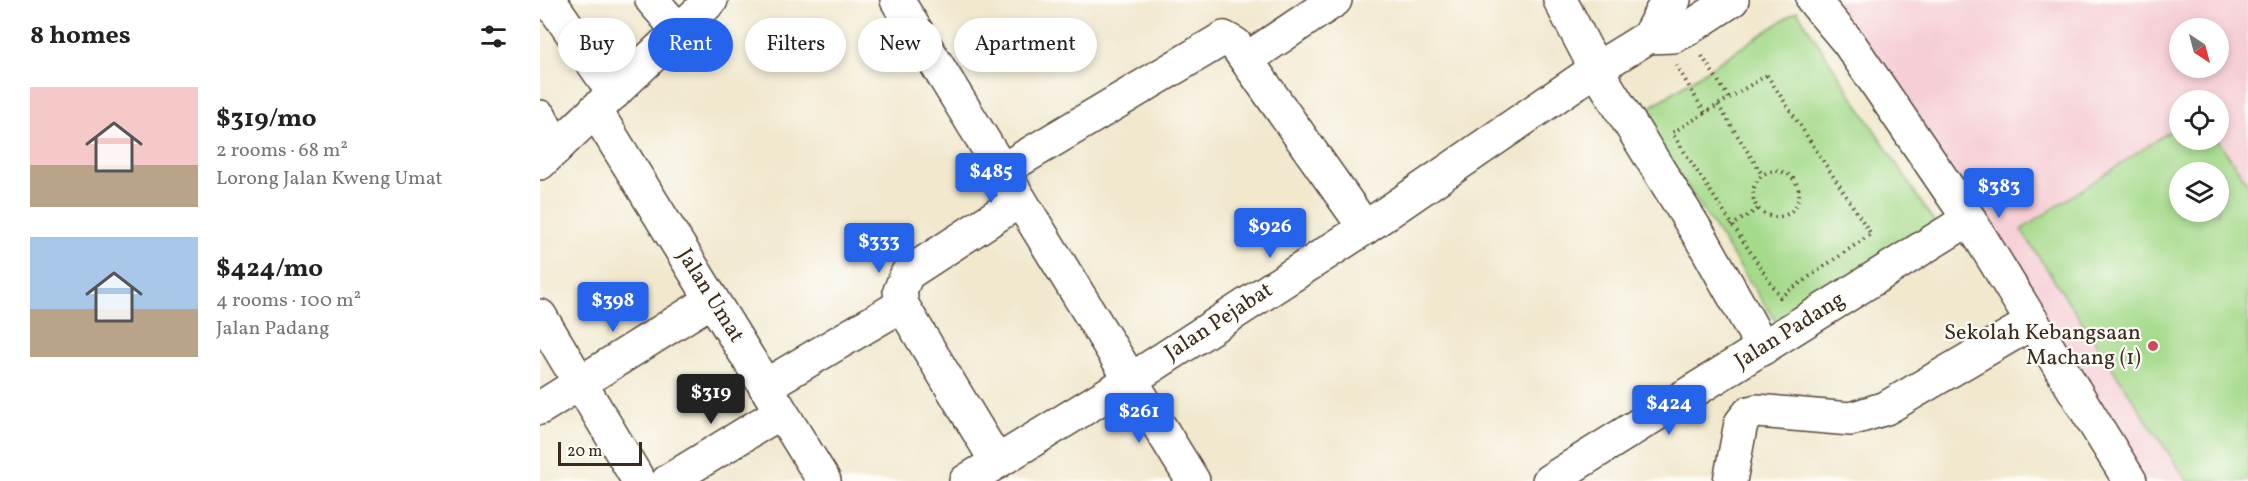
<!DOCTYPE html>
<html lang="en">
<head>
<meta charset="utf-8">
<style>
  :root { --surface:#fff; --page:#f6f6f6; --text:#222; --muted:#767676; --accent:#2563eb }
  body { margin:0; font-family:Vollkorn,serif; background:var(--page); color:var(--text); height:100vh; display:flex; flex-direction:column; font-size:22px; white-space:nowrap }
  * { box-sizing:border-box; margin:0 }
  p { font-size:20px; color:var(--muted) }
  .icon { flex:none; width:33px; height:33px; fill:none; stroke:currentColor; stroke-width:2; stroke-linecap:round; stroke-linejoin:round }
  .map { position:relative; flex:1; overflow:hidden }
  .drawer { display:flex; flex-direction:column; background:var(--surface); width:540px }
  .drawer>* { flex:none }
  .hud { position:absolute; left:18px; top:18px; width:570px; height:54px; display:flex; gap:12px }
  .needle { width:39px; rotate:144deg }
  .tools { position:absolute; left:1629px; top:18px; display:grid; gap:12px }
  .tools a { display:grid; place-items:center; width:60px; height:60px; border-radius:50%; background:var(--surface); box-shadow:0 3px 9px #0003; font-size:30px }
  .scale { position:absolute; left:18px; bottom:15px; width:84px; box-sizing:border-box; padding-left:6px; border:3px solid #3b2a1e; border-top:0; font-size:16px; line-height:21px; white-space:nowrap; color:#3b2a1e; -webkit-text-stroke:4px #fdfcf7; paint-order:stroke }
  .price { position:absolute; translate:-50% -51px; padding:0 14px; border-radius:6px; background:var(--accent); color:#fff; font-size:20px; line-height:39px; filter:drop-shadow(0 2px 3px #0008) }
  .price::after { content:''; position:absolute; left:50%; top:36px; width:18px; height:14px; margin-left:-9px; background:inherit; clip-path:polygon(0 0,100% 0,50% 100%) }
  .price.on { background:#222; color:#fff }
  ul { padding:0; list-style:none }
  li { display:flex; align-items:center; gap:18px; height:150px; padding:0 30px }
  li span { display:grid; place-items:center; flex:none; width:168px; height:120px; border-radius:0px; color:#555 }
  li>.icon { margin-inline-start:auto }
  span .icon { width:72px; height:72px; fill:#fffc; stroke-width:1 }
  li b { font-size:26px }
  h2 { display:flex; justify-content:space-between; align-items:center; height:72px; padding:0 30px; font-size:26px }
  .tag { padding:0 21px; border-radius:27px; background:var(--surface); box-shadow:0 3px 9px #0003; font-size:21px; line-height:54px }
  .tag.on { background:var(--accent); color:#fff }
  main { display:flex; flex:1; min-height:0 }
  .map>svg:first-child { display:block }
  .built { fill:#f6cfd6; fill-rule:evenodd }
  .green { fill:#a5da8b; stroke:#708254; stroke-width:1.5; fill-rule:evenodd }
  .lines { fill:none; stroke-linecap:round; stroke-linejoin:round }
  .minor-casing { stroke:#564638; stroke-width:36 }
  .major-casing { stroke:#564638; stroke-width:36 }
  .path { stroke:#564638; stroke-width:4; stroke-dasharray:1.5 4.5; stroke-linecap:butt }
  .minor { stroke:#fff; stroke-width:33 }
  .major { stroke:#fff; stroke-width:33 }
  .poi-dot { fill:#d1495b; stroke:#fdfcf7; stroke-width:2 }
  .labels { text-anchor:middle; dominant-baseline:central; stroke-width:4.5; stroke-linejoin:round; paint-order:stroke }
  .street-label { font-size:22px; fill:#3b2a1e; stroke:#fdfcf7 }
  .poi-label { font-size:22px; fill:#3b2a1e; stroke:#fdfcf7; text-anchor:end }
</style>
</head>
<body>
<main>
<section class="drawer">
<h2>8 homes<svg class="icon" aria-label="filters" viewBox="0 0 24 24"><path d="M4 7h16M4 17h16"/><circle cx="9" cy="7" r="2"/><circle cx="15" cy="17" r="2"/></svg></h2>
<ul>
<li><span style="background:linear-gradient(#f6c9c9 65%,#b9a48a 0)"><svg class="icon" aria-label="home" viewBox="0 0 24 24"><path d="M3 11l9-7 9 7M6 9v11h12V9"/></svg></span><div><b>$319/mo</b><p>2 rooms · 68 m²</p><p>Lorong Jalan Kweng Umat</p></div></li>
<li><span style="background:linear-gradient(#a9c7e8 60%,#b9a48a 0)"><svg class="icon" aria-label="home" viewBox="0 0 24 24"><path d="M3 11l9-7 9 7M6 9v11h12V9"/></svg></span><div><b>$424/mo</b><p>4 rooms · 100 m²</p><p>Jalan Padang</p></div></li>
</ul>
</section>
<div class="map">
<svg width="1708" height="481" viewBox="0 0 1708 481">
  <rect width="100%" height="100%" fill="#fdfcf7"/>
  <filter id="ink" filterUnits="userSpaceOnUse"><feTurbulence type="fractalNoise" baseFrequency=".0167" numOctaves="2"/><feDisplacementMap in="SourceGraphic" scale="12" xChannelSelector="R" yChannelSelector="G"/><feConvolveMatrix kernelMatrix="1 2 1 2 8 2 1 2 1" color-interpolation-filters="sRGB"/></filter>
  <filter id="wash" filterUnits="userSpaceOnUse"><feTurbulence type="fractalNoise" baseFrequency=".008" numOctaves="4" result="noise"/><feDisplacementMap in="SourceGraphic" scale="24" xChannelSelector="R" yChannelSelector="G"/><feGaussianBlur stdDeviation="1.35" result="paint"/><feColorMatrix in="noise" values="0 0 0 0 0 0 0 0 0 0 0 0 0 0 0 0 0 1.4 0 .05"/><feComposite in="paint" operator="in"/></filter>
  <g filter="url(#wash)">
    <rect width="100%" height="100%" fill="#f1e8ce"/>
    <path class="built" d="M1296,0H1708V481H1605ZM1640,28H1678V68H1640ZM1640,100H1678V140H1640ZM1640,172H1678V212H1640Z"/>
    <g class="green">
      <path d="M1257,11L1395,223L1238,325L1100,114Z"/>
      <path d="M1639,125L1640,140H1678L1708,184V481H1647L1481,230ZM1640,172H1678V212H1640Z"/>
    </g>
  </g>
  <g filter="url(#ink)">
    <g class="lines">
      <g class="minor-casing">
        <g id="minor">
          <path d="M9,0L74,93"/>
          <path d="M112,0L139,31"/>
          <path d="M357,0L653,481"/>
          <path d="M1020,0L1056,69L1164,243L1223,348"/>
          <path d="M1108,37L1122,11L1134,0"/>
          <path d="M707,59L795,0"/>
          <path d="M55,110L284,481"/>
          <path d="M0,117L16,148"/>
          <path d="M461,171L684,38L695,44L825,228"/>
          <path d="M362,305L457,462"/>
          <path d="M0,316L99,481"/>
          <path d="M225,386L362,305L360,291L367,274L479,201"/>
          <path d="M0,408L172,300"/>
          <path d="M128,481L241,412"/>
          <path d="M426,481L589,381L825,228L1056,69L1108,37L1134,36L1146,30L1192,0"/>
          <path d="M1009,481L1429,219"/>
          <path d="M1190,481L1201,423L1209,413L1217,411L1311,419L1346,408L1493,322"/>
        </g>
      </g>
      <g class="major-casing">
        <g id="major">
          <path d="M1273,0L1309,43L1429,219L1590,481"/>
          <path d="M0,163L171,0"/>
        </g>
      </g>
      <g class="path">
        <path d="M1162,56L1189,98"/>
        <path d="M1136,65L1165,113"/>
        <path d="M1227,75L1331,234L1240,297L1132,133Z"/>
        <path d="M1178,105L1223,176"/>
        <circle cx="1236" cy="194" r="23"/>
        <path d="M1191,226L1218,209"/>
      </g>
      <use href="#minor" class="minor"/>
      <use href="#major" class="major"/>
    </g>
  </g>
  <circle class="poi-dot" cx="1613" cy="346" r="6"/>
  <g class="labels">
    <g class="street-label">
      <text transform="translate(170 296) rotate(58)">Jalan Umat</text>
      <text transform="translate(679 322) rotate(-33)">Jalan Pejabat</text>
      <text transform="translate(1250 331) rotate(-32)">Jalan Padang</text>
    </g>
    <g class="poi-label">
      <text x="1601" y="333">Sekolah Kebangsaan<tspan x="1601" dy="25">Machang (1)</tspan></text>
    </g>
  </g>
</svg>
<div class="tools">
<a><svg class="needle" viewBox="-14 -14 28 28"><path d="M0-13l5 13h-10z" fill="#e53935"/><path d="M0 13l5-13h-10z" fill="#767676"/></svg></a>
<a><svg class="icon" aria-label="locate" viewBox="0 0 24 24"><circle cx="12" cy="12" r="6"/><path d="M12 2v4M12 18v4M2 12h4M18 12h4"/></svg></a>
<a><svg class="icon" aria-label="layers" viewBox="0 0 24 24"><path d="M12 4l9 5-9 5-9-5zM3 14l9 5 9-5"/></svg></a>
</div>
<div class="scale">20 m</div>
<b class="price" style="left:451px;top:204px">$485</b>
<b class="price" style="left:1459px;top:219px">$383</b>
<b class="price" style="left:730px;top:259px">$926</b>
<b class="price" style="left:339px;top:274px">$333</b>
<b class="price" style="left:73px;top:333px">$398</b>
<b class="price on" style="left:171px;top:425px">$319</b>
<b class="price" style="left:1129px;top:436px">$424</b>
<b class="price" style="left:599px;top:444px">$261</b>
<div class="hud">
<a class="tag">Buy</a>
<a class="tag on">Rent</a>
<a class="tag">Filters</a>
<a class="tag">New</a>
<a class="tag">Apartment</a>
</div>
</div>
</main>
</body>
</html>
